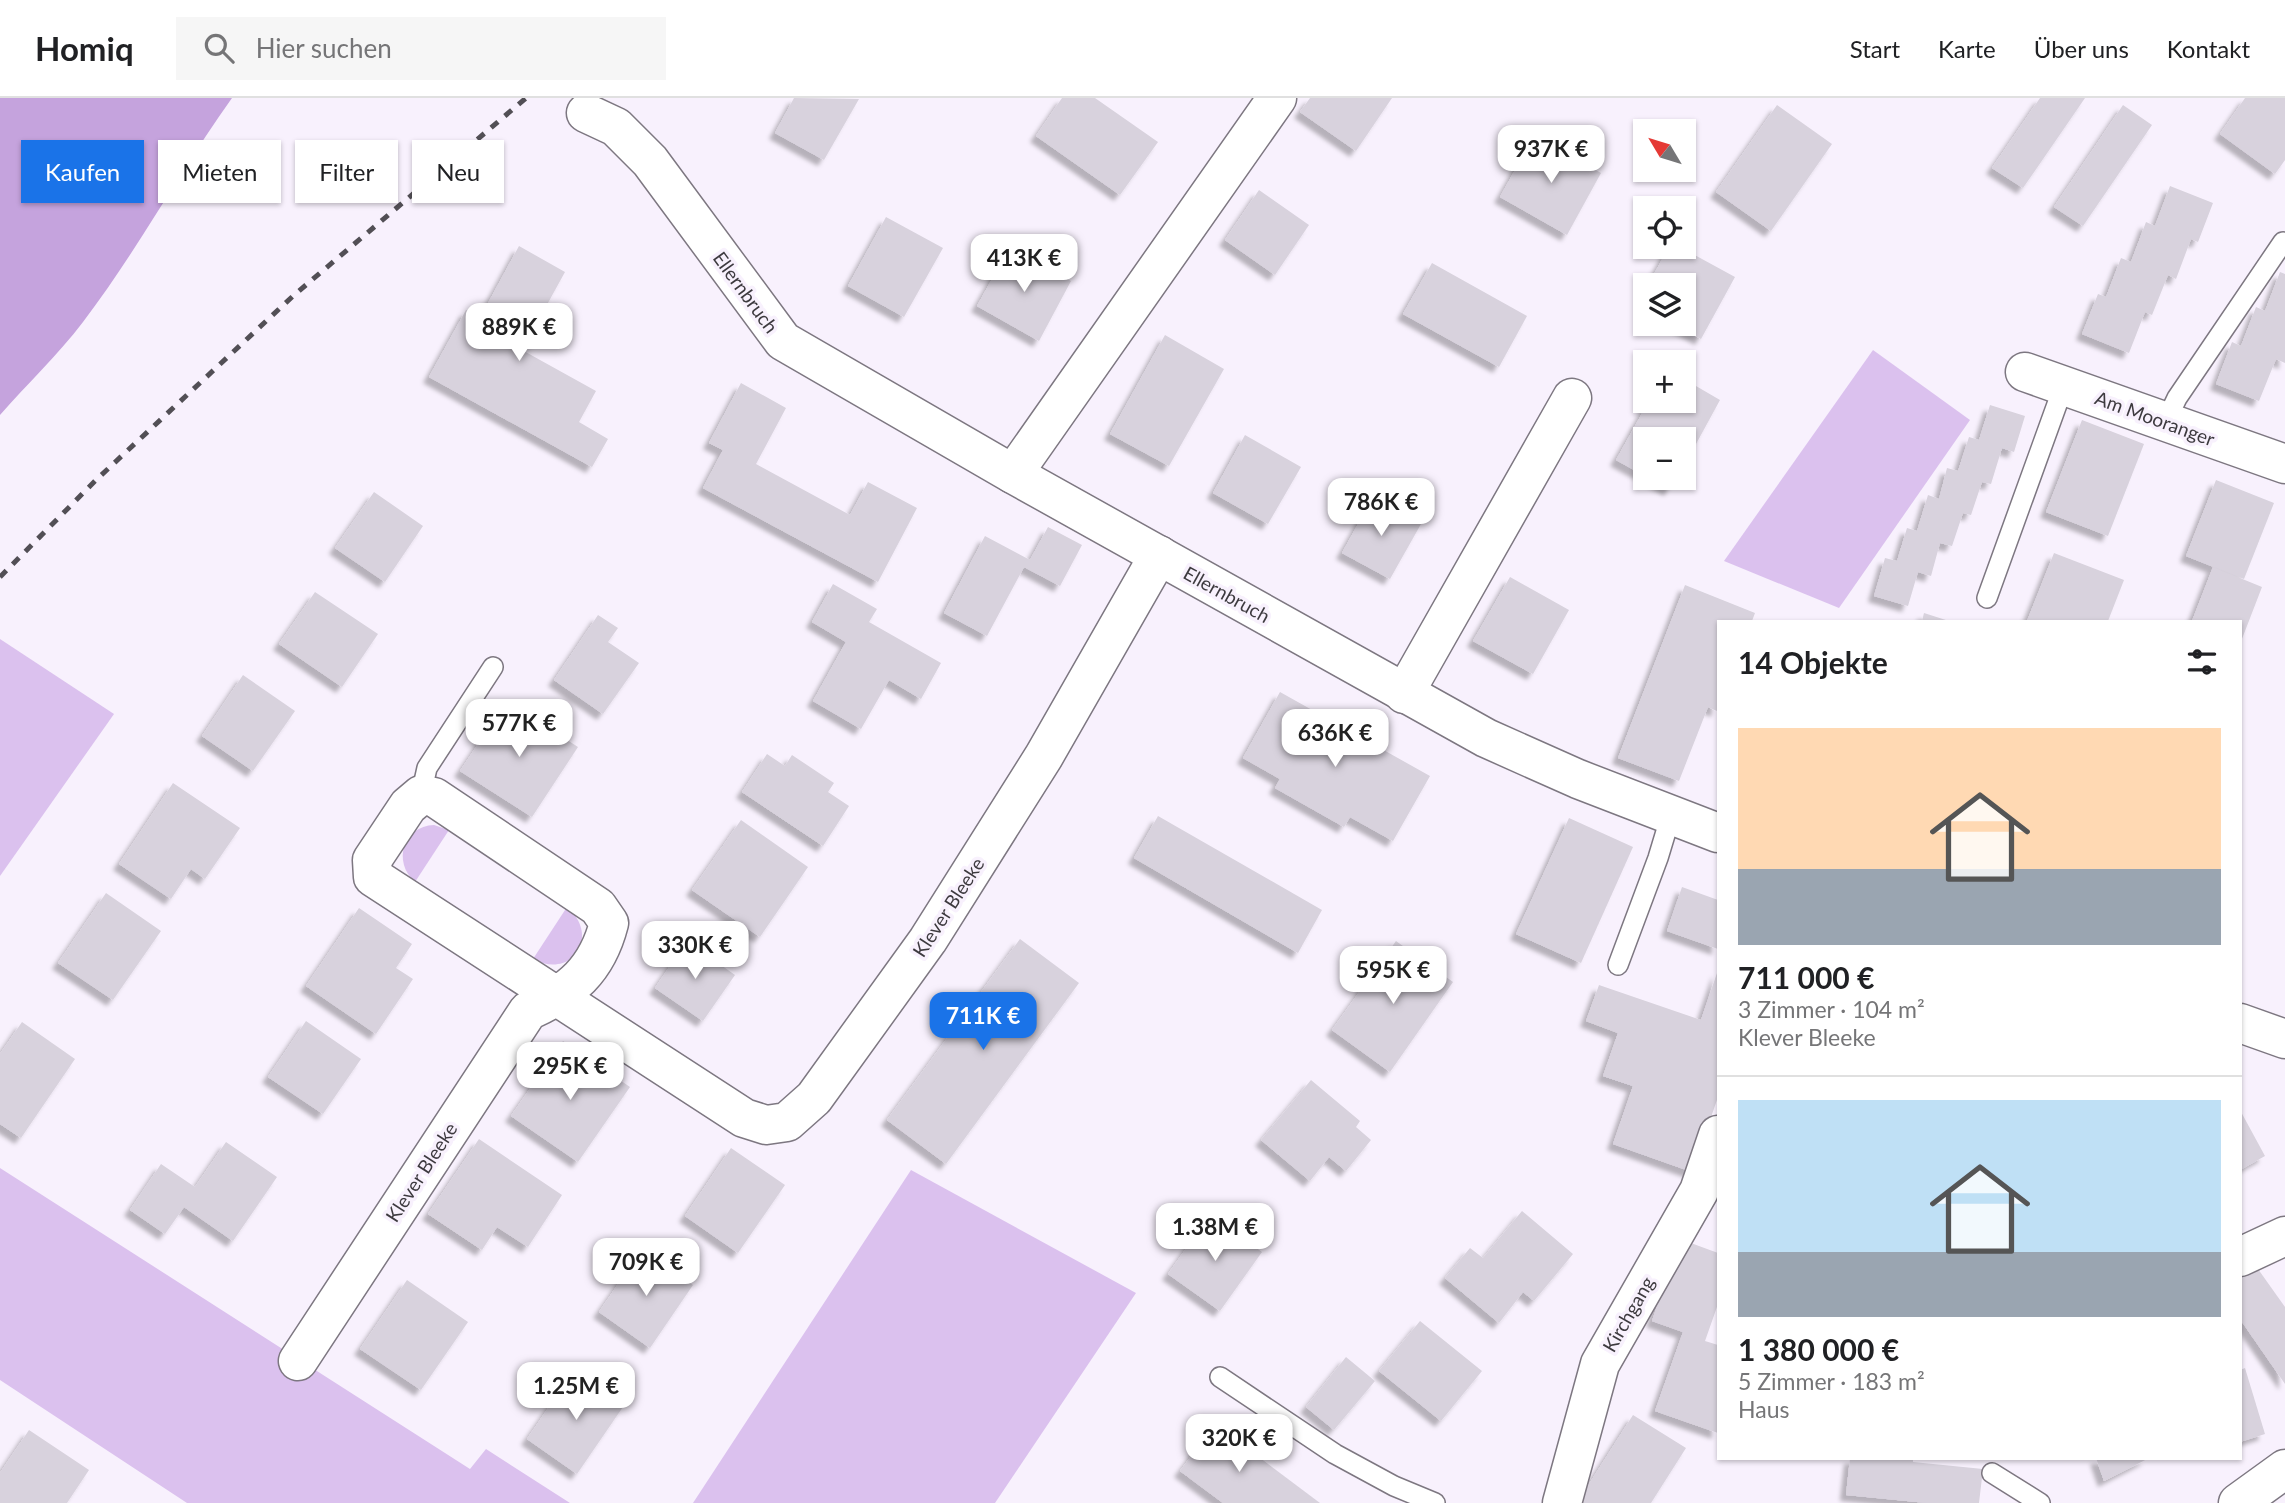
<!DOCTYPE html>
<html lang="de">
<head>
<meta charset="utf-8">
<style>
  :root { --surface:#fff; --page:#f6f6f6; --text:#202124; --muted:#757577; --line:#e0e0e0; --accent:#1a73e8 }
  body { margin:0; font-family:Lato,sans-serif; background:var(--page); color:var(--text); height:100vh; display:flex; flex-direction:column; font-size:26px; white-space:nowrap }
  * { box-sizing:border-box; margin:0 }
  p { font-size:23px; color:var(--muted) }
  .icon { flex:none; width:38px; height:38px; fill:none; stroke:currentColor; stroke-width:2; stroke-linecap:round; stroke-linejoin:round }
  .map { position:relative; flex:1; overflow:hidden }
  .sheet { position:absolute; left:1717px; top:522px; width:525px; height:840px; display:flex; flex-direction:column; background:var(--surface); border-radius:0px; box-shadow:0 2px 5px #0004 }
  .sheet>* { flex:none }
  .guide { position:absolute; left:21px; top:42px; width:665px; height:63px; display:flex; gap:14px }
  .needle { width:46px; rotate:308deg }
  .tools { position:absolute; left:1633px; top:21px; display:grid; gap:14px }
  .tools a { display:grid; place-items:center; width:63px; height:63px; border-radius:0px; background:var(--surface); box-shadow:0 2px 5px #0004; font-size:35px }
  .price { position:absolute; translate:-50% -60px; padding:0 16px; border-radius:14px; background:#fff; color:#222; font-size:23px; line-height:46px; filter:drop-shadow(0 2px 4px #0008) }
  .price::after { content:''; position:absolute; left:50%; top:42px; width:21px; height:16px; margin-left:-10px; background:inherit; clip-path:polygon(0 0,100% 0,50% 100%) }
  .price.active { background:var(--accent); color:#fff }
  ul { padding:0; list-style:none }
  li { display:grid; align-content:center; gap:14px; height:371px; padding:0 21px }
  li+li { border-top:2px solid var(--line) }
  li span { display:grid; place-items:center; height:217px; border-radius:0px; color:#555 }
  li>.icon { margin-inline-start:auto }
  span .icon { width:126px; height:126px; fill:#fffc; stroke-width:1 }
  li b { font-size:30px }
  h2 { display:flex; justify-content:space-between; align-items:center; height:84px; padding:0 21px; font-size:30px }
  .tag { padding:0 24px; border-radius:0px; background:var(--surface); box-shadow:0 2px 5px #0004; font-size:24px; line-height:63px }
  .tag.active { background:var(--accent); color:#fff }
  header { display:flex; align-items:center; gap:42px; box-sizing:border-box; height:98px; padding:0 35px; background:var(--surface); border-bottom:2px solid var(--line) }
  header strong { font-size:33px }
  nav { display:flex; gap:38px; margin-inline-start:auto; font-size:24px }
  .search { width:490px; height:63px; background:var(--page); display:flex; align-items:center; gap:18px; box-sizing:border-box; padding:0 24px; border-radius:0px; color:var(--muted); font-size:26px }
  .map>svg:first-child { display:block }
  .green { fill:#dbc1ee }
  .forest { fill:#c5a3dd }
  .building { fill:#d8d2dd; filter:url(#shadow) }
  .lines { fill:none; stroke-linecap:round; stroke-linejoin:round }
  .service-casing { stroke:#7d7781; stroke-width:22 }
  .minor-casing { stroke:#7d7781; stroke-width:41 }
  .service { stroke:#fff; stroke-width:19 }
  .minor { stroke:#fff; stroke-width:38 }
  .rail { stroke:#524f55; stroke-width:5; stroke-dasharray:9 9; stroke-linecap:butt }
  .labels { text-anchor:middle; dominant-baseline:central; stroke-width:7; stroke-linejoin:round; paint-order:stroke }
  .street-label { font-size:19px; fill:#3d3a3f; stroke:#f8f1fd }
</style>
</head>
<body>
<header>
<strong>Homiq</strong>
<div class="search"><svg class="icon" aria-label="search" viewBox="0 0 24 24"><circle cx="10" cy="10" r="6"/><path d="M15 15l6 6"/></svg>Hier suchen</div>
<nav><a>Start</a><a>Karte</a><a>Über uns</a><a>Kontakt</a></nav>
</header>
<div class="map">
<svg width="2285" height="1405" viewBox="0 0 2285 1405">
  <defs>
    <filter id="shadow"><feDropShadow dx="-6" dy="6" stdDeviation="2" flood-color="#0004"/></filter>
  </defs>
  <rect width="100%" height="100%" fill="#f8f1fd"/>
  <g class="green">
    <path d="M1873,252L1970,322L1839,510L1724,463Z"/>
    <path d="M0,541L114,616L0,778Z"/>
    <path d="M434,727L449,732L415,784C392,764 403,728 434,727Z"/>
    <path d="M567,809C601,838 572,882 533,861Z"/>
    <path d="M0,1070L470,1371L486,1351L570,1405H187L0,1282Z"/>
    <path d="M911,1072L1136,1195L995,1405H693Z"/>
  </g>
  <path class="forest" d="M0,0H232C180,73 137,153 83,224C58,257 27,286 0,317Z"/>
  <g class="building">
    <path d="M794,0L859,1L824,62L775,35Z"/>
    <path d="M1062,0H1095L1158,44L1120,97L1036,38Z"/>
    <path d="M1310,0H1392L1356,53L1300,14Z"/>
    <path d="M2040,0H2085L2023,90L1992,70Z"/>
    <path d="M2245,0H2285V62L2275,76L2220,36Z"/>
    <path d="M1777,7L1832,46L1771,133L1716,94Z"/>
    <path d="M2123,7L2152,27L2083,128L2054,109Z"/>
    <path d="M1534,38L1601,75L1567,137L1500,99Z"/>
    <path d="M2170,88L2213,105L2198,144L2191,141L2176,181L2168,177L2152,217L2145,214L2129,255L2082,236L2098,196L2106,199L2121,160L2131,164L2146,124L2155,128Z"/>
    <path d="M1259,92L1309,127L1275,177L1225,142Z"/>
    <path d="M886,119L943,150L904,219L848,188Z"/>
    <path d="M519,148L565,174L522,252L596,293L579,324L608,341L592,369L429,279L466,212L480,220Z"/>
    <path d="M1010,149L1071,183L1039,243L977,208Z"/>
    <path d="M1669,149H1680L1735,179L1701,241L1673,226H1684V187H1648Z"/>
    <path d="M1432,165L1527,218L1499,269L1403,216Z"/>
    <path d="M2280,174L2285,176V265L2276,261L2259,303L2216,286L2232,244L2241,248L2256,209L2265,213Z"/>
    <path d="M1165,237L1224,271L1169,368L1110,336Z"/>
    <path d="M1684,281L1720,302L1684,368V341H1645V378L1616,362L1649,303H1684Z"/>
    <path d="M741,285L786,310L756,366L850,417L868,384L917,410L878,484L703,390L723,352L709,345Z"/>
    <path d="M1990,307L2025,318L2014,354L2002,350L1991,386L1982,384L1971,417L1963,415L1952,448L1940,445L1931,478L1918,474L1908,508L1874,498L1885,460L1897,463L1907,430L1917,433L1928,397L1939,401L1947,370L1958,373L1969,339L1979,342Z"/>
    <path d="M2082,322L2144,346L2108,438L2046,414Z"/>
    <path d="M1245,337L1301,369L1268,426L1213,395Z"/>
    <path d="M1648,380H1677L1670,392Z"/>
    <path d="M2216,382L2274,405L2244,481L2186,458Z"/>
    <path d="M374,394L423,428L385,484L335,450Z"/>
    <path d="M1373,399L1421,426L1390,481L1342,455Z"/>
    <path d="M1048,429L1082,447L1060,488L1024,469L987,538L944,515L985,438L1030,462Z"/>
    <path d="M2054,455L2124,482L2108,523H2027Z"/>
    <path d="M2213,469L2262,489L2240,546V523H2192Z"/>
    <path d="M1510,479L1569,512L1533,576L1473,543Z"/>
    <path d="M833,486L877,511L869,524L941,565L921,601L889,582L861,631L813,603L846,544L812,524Z"/>
    <path d="M1685,487L1755,515L1752,523H1718V609L1717,613L1708,609L1679,683L1618,660Z"/>
    <path d="M315,494L378,536L342,589L279,546Z"/>
    <path d="M1924,515L1949,523H1922Z"/>
    <path d="M598,517L618,530L608,544L639,565L603,616L554,582Z"/>
    <path d="M243,577L295,613L253,673L202,638Z"/>
    <path d="M1280,594L1430,678L1393,743L1350,719L1344,729L1275,690L1280,681L1243,660Z"/>
    <path d="M507,603L578,649L532,719L460,673Z"/>
    <path d="M767,656L785,668L792,657L834,685L828,694L849,708L823,748L742,694Z"/>
    <path d="M173,685L240,730L205,781L191,771L171,801L119,766Z"/>
    <path d="M1158,718L1322,812L1298,855L1134,760Z"/>
    <path d="M1569,720L1633,749L1581,865L1516,836Z"/>
    <path d="M741,722L808,769L760,839L692,792Z"/>
    <path d="M1682,789L1718,802V851L1667,833Z"/>
    <path d="M106,795L161,833L113,902L58,865Z"/>
    <path d="M359,810L412,846L396,870L413,881L376,936L306,888Z"/>
    <path d="M1020,841L1079,885L946,1066L887,1022Z"/>
    <path d="M687,843L735,877L703,923L655,890Z"/>
    <path d="M1396,843L1453,884L1390,974L1332,932Z"/>
    <path d="M1718,872V999L1692,1074L1613,1046L1633,988L1603,978L1618,935L1586,923L1599,887L1701,922Z"/>
    <path d="M306,923L361,961L323,1016L268,979Z"/>
    <path d="M22,924L75,961L21,1040L0,1026V956Z"/>
    <path d="M563,943L630,989L578,1064L511,1018Z"/>
    <path d="M1311,982L1360,1023L1356,1029L1371,1042L1346,1073L1329,1059L1310,1083L1261,1042Z"/>
    <path d="M2240,1012L2265,1058L2240,1072Z"/>
    <path d="M479,1041L562,1097L528,1149L497,1129L482,1152L428,1116Z"/>
    <path d="M226,1044L277,1079L233,1143L184,1109L165,1136L130,1112L161,1066L195,1089Z"/>
    <path d="M731,1050L785,1087L738,1155L685,1118Z"/>
    <path d="M1522,1113L1573,1156L1534,1203L1523,1194L1499,1225L1445,1180L1470,1150L1483,1160Z"/>
    <path d="M1210,1117L1262,1154L1220,1213L1168,1176Z"/>
    <path d="M1680,1141L1718,1155V1206L1705,1243L1718,1247V1335L1655,1313L1683,1234L1652,1223Z"/>
    <path d="M642,1151L693,1187L650,1250L599,1214Z"/>
    <path d="M2253,1164L2285,1209V1286L2240,1221V1173Z"/>
    <path d="M407,1182L468,1224L421,1292L360,1251Z"/>
    <path d="M1420,1223L1482,1273L1441,1323L1379,1273Z"/>
    <path d="M1346,1259L1375,1283L1334,1332L1306,1309Z"/>
    <path d="M2245,1270L2265,1336L2240,1344V1272Z"/>
    <path d="M575,1271L625,1306L577,1376L527,1341Z"/>
    <path d="M1633,1317L1686,1350L1651,1405H1577Z"/>
    <path d="M1215,1326L1320,1405H1223L1180,1373Z"/>
    <path d="M29,1332L89,1372L67,1405H0V1375Z"/>
    <path d="M1850,1360H1913V1364L1983,1371L1979,1405H1927L1846,1397Z"/>
    <path d="M2096,1360H2149L2104,1383Z"/>
  </g>
  <g class="lines">
    <g class="service-casing">
      <g id="service">
        <path d="M2166,323L2177,300L2283,144"/>
        <path d="M1987,500L2064,287"/>
        <path d="M421,697L427,670L493,569"/>
        <path d="M1618,867L1658,760L1671,717"/>
        <path d="M1220,1279L1335,1356L1394,1388L1435,1405"/>
        <path d="M1992,1375L2040,1405"/>
      </g>
    </g>
    <g class="minor-casing">
      <g id="minor">
        <path d="M586,15L616,29L650,63L783,243L1013,376L1486,640L1578,681L1718,735"/>
        <path d="M2025,274L2285,366"/>
        <path d="M1013,376L1277,0"/>
        <path d="M1404,596L1572,300"/>
        <path d="M2240,925L2285,941"/>
        <path d="M2240,1159L2285,1138"/>
        <path d="M298,1263L528,913C571,894 597,872 609,825L598,809L434,699L421,697L408,708L372,762L373,779L744,1020L766,1027L787,1024L814,1000L928,842L1044,658L1159,457"/>
        <path d="M1562,1405L1600,1266L1699,1093L1718,1037"/>
        <path d="M2238,1405L2285,1371"/>
      </g>
    </g>
    <use href="#service" class="service"/>
    <use href="#minor" class="minor"/>
    <path class="rail" d="M0,479L96,382L293,198L526,0"/>
  </g>
  <g class="labels">
    <g class="street-label">
      <text transform="translate(746 194) rotate(54)">Ellernbruch</text>
      <text transform="translate(2155 320) rotate(20)">Am Mooranger</text>
      <text transform="translate(1227 496) rotate(29)">Ellernbruch</text>
      <text transform="translate(948 809) rotate(-57)">Klever Bleeke</text>
      <text transform="translate(421 1074) rotate(-57)">Klever Bleeke</text>
      <text transform="translate(1628 1216) rotate(-60)">Kirchgang</text>
    </g>
  </g>
</svg>
<div class="tools">
<a><svg class="needle" viewBox="-14 -14 28 28"><path d="M0-13l5 13h-10z" fill="#e53935"/><path d="M0 13l5-13h-10z" fill="#757577"/></svg></a>
<a><svg class="icon" aria-label="locate" viewBox="0 0 24 24"><circle cx="12" cy="12" r="6"/><path d="M12 2v4M12 18v4M2 12h4M18 12h4"/></svg></a>
<a><svg class="icon" aria-label="layers" viewBox="0 0 24 24"><path d="M12 4l9 5-9 5-9-5zM3 14l9 5 9-5"/></svg></a>
<a>+</a>
<a>−</a>
</div>
<b class="price" style="left:1551px;top:87px">937K €</b>
<b class="price" style="left:1024px;top:196px">413K €</b>
<b class="price" style="left:519px;top:265px">889K €</b>
<b class="price" style="left:1381px;top:440px">786K €</b>
<b class="price" style="left:519px;top:661px">577K €</b>
<b class="price" style="left:1335px;top:671px">636K €</b>
<b class="price" style="left:695px;top:883px">330K €</b>
<b class="price" style="left:1393px;top:908px">595K €</b>
<b class="price active" style="left:983px;top:954px">711K €</b>
<b class="price" style="left:570px;top:1004px">295K €</b>
<b class="price" style="left:1215px;top:1165px">1.38M €</b>
<b class="price" style="left:646px;top:1200px">709K €</b>
<b class="price" style="left:576px;top:1324px">1.25M €</b>
<b class="price" style="left:1239px;top:1376px">320K €</b>
<div class="guide">
<a class="tag active">Kaufen</a>
<a class="tag">Mieten</a>
<a class="tag">Filter</a>
<a class="tag">Neu</a>
</div>
<section class="sheet">
<h2>14 Objekte<svg class="icon" aria-label="filters" viewBox="0 0 24 24"><path d="M4 7h16M4 17h16"/><circle cx="9" cy="7" r="2"/><circle cx="15" cy="17" r="2"/></svg></h2>
<ul>
<li><span style="background:linear-gradient(#ffd9b3 65%,#9aa5b1 0)"><svg class="icon" aria-label="home" viewBox="0 0 24 24"><path d="M3 11l9-7 9 7M6 9v11h12V9"/></svg></span><div><b>711 000 €</b><p>3 Zimmer · 104 m²</p><p>Klever Bleeke</p></div></li>
<li><span style="background:linear-gradient(#bfe0f5 70%,#9aa5b1 0)"><svg class="icon" aria-label="home" viewBox="0 0 24 24"><path d="M3 11l9-7 9 7M6 9v11h12V9"/></svg></span><div><b>1 380 000 €</b><p>5 Zimmer · 183 m²</p><p>Haus</p></div></li>
</ul>
</section>
</div>
</body>
</html>
